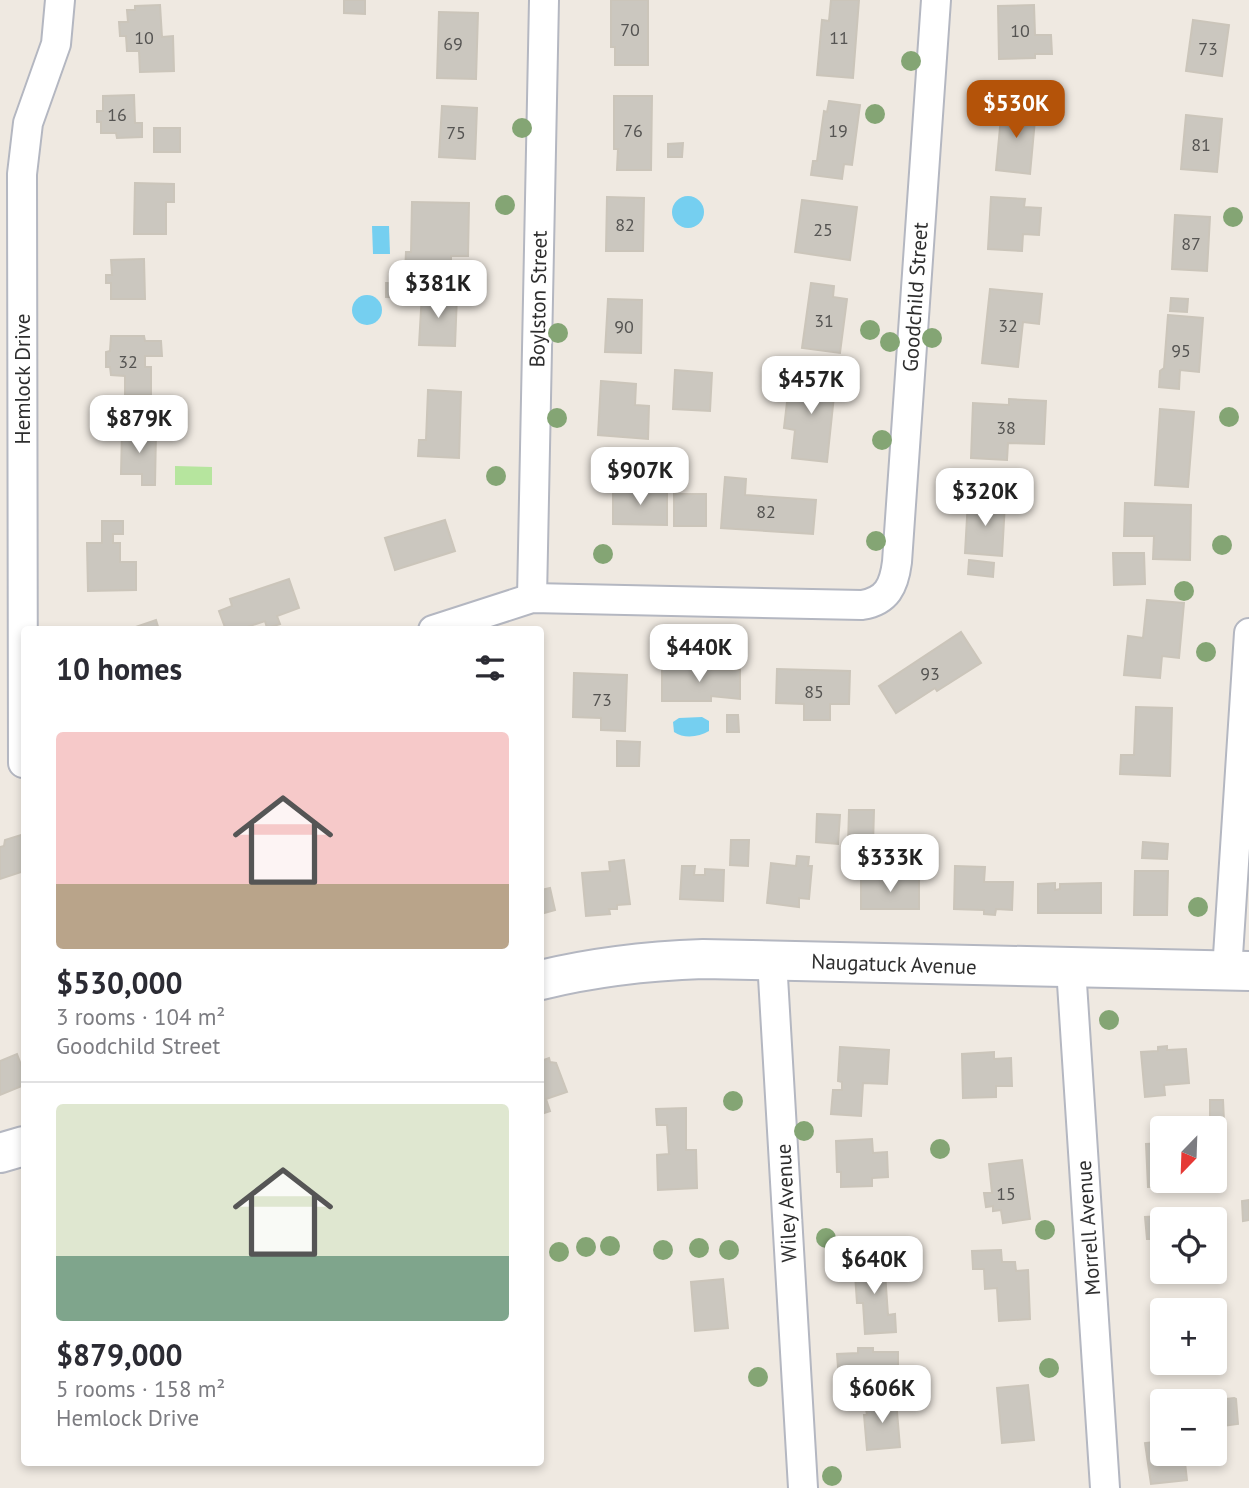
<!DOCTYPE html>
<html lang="en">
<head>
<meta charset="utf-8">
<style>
  :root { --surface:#fff; --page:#f2f2f3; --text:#2b2b33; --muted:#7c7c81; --line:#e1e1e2; --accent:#b45309 }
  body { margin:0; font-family:"PT Sans",sans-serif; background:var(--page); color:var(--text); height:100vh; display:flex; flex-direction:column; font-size:26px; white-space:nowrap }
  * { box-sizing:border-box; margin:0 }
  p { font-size:23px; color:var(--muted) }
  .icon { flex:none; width:38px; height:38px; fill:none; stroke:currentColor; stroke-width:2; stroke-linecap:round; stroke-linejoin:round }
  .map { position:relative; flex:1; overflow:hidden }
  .drawer { position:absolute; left:21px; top:626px; width:523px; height:840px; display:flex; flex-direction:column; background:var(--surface); border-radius:7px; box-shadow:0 4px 10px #0003 }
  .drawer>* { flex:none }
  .needle { width:46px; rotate:203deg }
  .buttons { position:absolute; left:1150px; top:1116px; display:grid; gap:14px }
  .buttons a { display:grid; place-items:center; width:77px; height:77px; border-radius:7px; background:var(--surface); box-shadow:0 4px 10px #0003; font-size:35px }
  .price { position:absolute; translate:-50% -60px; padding:0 16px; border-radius:14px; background:#fff; color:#222; font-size:23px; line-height:46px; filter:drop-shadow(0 2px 4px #0008) }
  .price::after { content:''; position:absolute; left:50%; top:42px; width:21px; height:16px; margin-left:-10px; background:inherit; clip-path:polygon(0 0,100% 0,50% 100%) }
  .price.active { background:var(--accent); color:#fff }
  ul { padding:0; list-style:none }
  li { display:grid; align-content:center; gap:14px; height:371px; padding:0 35px }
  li+li { border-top:2px solid var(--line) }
  li span { display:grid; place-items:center; height:217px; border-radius:7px; color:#555 }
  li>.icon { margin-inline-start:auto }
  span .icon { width:126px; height:126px; fill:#fffc; stroke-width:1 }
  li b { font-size:30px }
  h2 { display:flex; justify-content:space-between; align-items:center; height:84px; padding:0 35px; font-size:30px }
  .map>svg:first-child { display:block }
  .green { fill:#b6e59e }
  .water { fill:#75cff0 }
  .building { fill:#cbc7bf; stroke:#cbc5ba; stroke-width:2 }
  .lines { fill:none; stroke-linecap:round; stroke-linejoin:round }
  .minor-casing { stroke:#b4b7c1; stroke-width:32 }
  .secondary-casing { stroke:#b4b7c1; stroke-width:42 }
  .minor { stroke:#fff; stroke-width:28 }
  .secondary { stroke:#fff; stroke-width:38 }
  .tree { fill:#84a574 }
  .labels { text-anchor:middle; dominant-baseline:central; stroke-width:5; stroke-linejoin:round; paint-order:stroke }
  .number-label { font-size:18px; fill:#555452 }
  .street-label { font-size:21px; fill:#2e2e2e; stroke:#fff }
</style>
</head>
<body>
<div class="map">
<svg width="1249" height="1488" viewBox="0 0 1249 1488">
  <rect width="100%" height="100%" fill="#efe9e1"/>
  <path class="green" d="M175,466L212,467V485H175Z"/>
  <g class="water">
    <circle cx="688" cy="212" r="16"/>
    <path d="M372,226H389L390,254H373Z"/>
    <circle cx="367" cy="310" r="15"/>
    <path d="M702,717L709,721V731C699,737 684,739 674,732L673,722L679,718Z"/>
  </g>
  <g class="building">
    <path d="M344,0H365V14L344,13Z"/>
    <path d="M611,0H648V65H615V47H611Z"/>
    <path d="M831,0H859L853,78L817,75L822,20L829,21Z"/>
    <path d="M160,5L162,37L173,36L174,71L140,72L139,51H127L126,36H120L119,22H128L127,10H135V6Z"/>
    <path d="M1034,5L1035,35H1051L1052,54H1035V58L999,59L998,6Z"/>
    <path d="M439,12L478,13L476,79L437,78Z"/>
    <path d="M1193,20L1229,25L1222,76L1186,71Z"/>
    <path d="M134,95L135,123H142V137L117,138L116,133H101V122H97V111H103V96Z"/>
    <path d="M614,96H652L651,170H617L618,149H614Z"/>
    <path d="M829,101L860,105L852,165L844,164L842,179L811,175L813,161H817L824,111L827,112Z"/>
    <path d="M442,106L477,108L475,159L439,157Z"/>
    <path d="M1002,106L1036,109L1030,174L996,170Z"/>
    <path d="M1186,115L1222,119L1217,172L1181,169Z"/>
    <rect x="154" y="128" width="26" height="24"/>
    <path d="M683,143L682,157H668V144Z"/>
    <path d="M135,183L174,184V202H166V234H134Z"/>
    <path d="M607,197L644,198L643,251H606Z"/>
    <path d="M991,197L1025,199L1024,207L1041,208L1039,235L1023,234L1022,251L988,249Z"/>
    <path d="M802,200L857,207L850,260L795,252Z"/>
    <path d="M412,202L469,203L468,256H451V275L405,274L406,252H411Z"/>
    <path d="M1175,215L1210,217L1207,271L1172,269Z"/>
    <path d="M144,259L145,299H111V283H106V275H112L111,260Z"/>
    <path d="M386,283L418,284V298L386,297Z"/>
    <path d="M811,283L834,286L833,297L847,299L840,353L802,348Z"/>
    <path d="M990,289L1042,294L1039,324L1023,322L1018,367L982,363Z"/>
    <path d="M422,293L457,295L455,346L419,345Z"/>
    <path d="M1171,298L1188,299L1187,312L1170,311Z"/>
    <path d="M608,299L642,300L641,353L605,352Z"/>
    <path d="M1168,315L1203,318L1199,372L1180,370L1179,389L1159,387L1160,371L1164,368Z"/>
    <path d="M111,336H144L145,341H161L162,356H145V367H151V395H125V376L111,375L110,367H106V352L110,351Z"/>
    <path d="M675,370L712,373L710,411L673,409Z"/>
    <path d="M801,373L836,377L827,462L792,458L795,430L784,428L789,385L800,386Z"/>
    <path d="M601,381L636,384L635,405L649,406L648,439L598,435Z"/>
    <path d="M428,390L461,392L459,458L418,456L419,440H426Z"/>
    <path d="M1009,399L1046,401L1044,444L1008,443L1007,460L971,458L973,403L1009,405Z"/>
    <path d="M1160,409L1194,412L1188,487L1155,485Z"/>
    <path d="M122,432H156L155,485H142V474H121Z"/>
    <path d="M725,477L746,479L745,495L816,500L813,534L721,528Z"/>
    <path d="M613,489H667V525L613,524Z"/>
    <rect x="674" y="494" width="32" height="32"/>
    <path d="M968,500L1005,503L1002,556L965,553Z"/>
    <path d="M1125,503L1191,505L1190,560L1153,559L1154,536H1124Z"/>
    <path d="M445,520L455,551L395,570L385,538Z"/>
    <path d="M102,521H123V534H113V543H120V562H136V590L88,591L87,543H102Z"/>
    <path d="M1113,553H1144L1145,584L1114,585Z"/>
    <path d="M969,560L994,563L993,577L968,574Z"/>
    <path d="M289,579L299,608L277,616L280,624L267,628L265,621L238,630H226L219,611L232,606L230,599Z"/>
    <path d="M1147,600L1184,603L1179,658L1162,656L1160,678L1124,675L1128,636L1143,638Z"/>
    <path d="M156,620L159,630H127Z"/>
    <path d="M961,632L981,663L937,691L935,688L896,713L879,686Z"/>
    <path d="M662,666H712V670H740V699L711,696V701H662Z"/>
    <path d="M777,669L850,671L849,704H830V720H804V704L776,703Z"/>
    <path d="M574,673L627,675L625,731L601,730V718L573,717Z"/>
    <path d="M1136,707L1172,708L1170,776L1120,774L1121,755H1134Z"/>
    <path d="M727,715H738L739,732H727Z"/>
    <path d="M617,741L640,742L639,766H617Z"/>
    <path d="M849,810H874L873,846H848Z"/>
    <path d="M817,814L840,815L838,844L816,842Z"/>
    <path d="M24,834V871L0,879V847L4,846L5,840Z"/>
    <path d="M731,840H749L748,866L730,865Z"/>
    <path d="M1143,842L1168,844L1167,859L1142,858Z"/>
    <path d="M797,856L809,857L808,866H812L809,899L799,898V907L767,903L771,863L796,866Z"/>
    <path d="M624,860L630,904L617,905V909H609L610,914L586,916L582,873L610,871L609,862Z"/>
    <path d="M682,866H695L694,875H705V869L724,870L723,901L680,899Z"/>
    <path d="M955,866L985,867L984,882H1013L1012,910L996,909L995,915L984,914V910L954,909Z"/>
    <path d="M1135,871H1168L1167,915H1134Z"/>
    <rect x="861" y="879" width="58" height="30"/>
    <path d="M1055,883V890L1060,889V884L1101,883V913H1038V884Z"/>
    <path d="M550,888L555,910L541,914V890Z"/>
    <path d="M1167,1046V1050L1186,1049L1189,1083L1164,1085L1165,1095L1145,1097L1141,1052L1158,1051V1047Z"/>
    <path d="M840,1047L889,1050L887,1084L863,1083L861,1116L831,1114L833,1090H842V1082L838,1081Z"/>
    <path d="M994,1052V1059L1011,1058L1012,1086H996V1097L963,1098L962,1054Z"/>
    <path d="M17,1054L24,1073V1085L0,1095V1061Z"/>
    <path d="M549,1058L550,1062L556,1063L567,1092L546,1099L550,1111L541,1114V1061Z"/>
    <path d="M1210,1100H1223L1224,1121L1210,1122Z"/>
    <path d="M686,1108V1150H696L697,1188L658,1190L657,1155L669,1154L667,1125H657L656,1109Z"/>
    <path d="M872,1139L873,1153L887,1152L888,1177L872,1178V1186L841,1187V1172H837L836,1141Z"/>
    <path d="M1162,1143V1181H1181V1186L1148,1187L1146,1144Z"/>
    <path d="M1022,1160L1030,1219L1003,1223L1001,1210L993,1211V1206L986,1207L984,1193H992L989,1164Z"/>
    <path d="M1249,1200V1220L1243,1221L1242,1201Z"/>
    <path d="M1184,1215V1220H1162V1256L1155,1257L1154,1239H1147L1145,1217Z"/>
    <path d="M1001,1250L1002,1262H1015L1016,1271L1028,1270L1030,1319L999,1321L997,1288L985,1289L984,1269H973L972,1251Z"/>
    <path d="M884,1258L888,1315L895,1314L896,1332L865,1334L863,1303H857L854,1260Z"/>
    <path d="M723,1279L728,1328L695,1331L691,1282Z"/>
    <path d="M1162,1328V1363H1190L1191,1367L1160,1371L1158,1357H1155L1153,1347L1157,1346L1155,1329Z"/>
    <path d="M858,1348H873V1352H898V1368L842,1370L841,1367H838L837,1354L858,1353Z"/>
    <path d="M1028,1385L1034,1440L1002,1443L997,1388Z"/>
    <path d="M1234,1398L1236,1399L1238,1424L1214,1427V1402L1208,1401Z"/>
    <path d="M896,1400L900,1447L867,1450L864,1415H867L865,1403Z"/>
    <path d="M1162,1441V1454H1184L1187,1480L1151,1484L1145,1443Z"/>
  </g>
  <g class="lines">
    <g class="minor-casing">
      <g id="minor">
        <path d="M532,598L544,0"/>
        <path d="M433,630L532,598L862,605C887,601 894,586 897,562L936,0"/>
        <path d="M23,763L22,174L28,123L56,44L60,0"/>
        <path d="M772,960L803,1488"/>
        <path d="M1071,968L1105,1488"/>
        <path d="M1227,971L1249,633"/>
      </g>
    </g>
    <g class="secondary-casing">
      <g id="secondary">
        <path d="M541,980C594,967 648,961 703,959L1249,971"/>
        <path d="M0,1153L24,1146"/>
      </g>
    </g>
    <use href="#minor" class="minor"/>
    <use href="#secondary" class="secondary"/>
  </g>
  <g class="tree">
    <circle cx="911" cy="61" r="10"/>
    <circle cx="875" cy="114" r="10"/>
    <circle cx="522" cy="128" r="10"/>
    <circle cx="505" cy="205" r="10"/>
    <circle cx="1233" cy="217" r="10"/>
    <circle cx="870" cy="330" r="10"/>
    <circle cx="558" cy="333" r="10"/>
    <circle cx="932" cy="338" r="10"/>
    <circle cx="890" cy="342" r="10"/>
    <circle cx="1229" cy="417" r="10"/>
    <circle cx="557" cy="418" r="10"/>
    <circle cx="882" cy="440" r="10"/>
    <circle cx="496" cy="476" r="10"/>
    <circle cx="876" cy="541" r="10"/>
    <circle cx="1222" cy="545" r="10"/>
    <circle cx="603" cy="554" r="10"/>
    <circle cx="1184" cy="591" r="10"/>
    <circle cx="1206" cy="652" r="10"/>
    <circle cx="1198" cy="907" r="10"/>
    <circle cx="1109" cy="1020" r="10"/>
    <circle cx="733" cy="1101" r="10"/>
    <circle cx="804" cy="1131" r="10"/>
    <circle cx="940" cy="1149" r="10"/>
    <circle cx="1045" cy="1230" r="10"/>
    <circle cx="826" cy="1238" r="10"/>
    <circle cx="610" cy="1246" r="10"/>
    <circle cx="586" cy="1247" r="10"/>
    <circle cx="699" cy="1248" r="10"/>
    <circle cx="663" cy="1250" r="10"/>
    <circle cx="729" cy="1250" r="10"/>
    <circle cx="559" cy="1252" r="10"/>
    <circle cx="1049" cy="1368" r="10"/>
    <circle cx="758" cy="1377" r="10"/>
    <circle cx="832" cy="1476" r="10"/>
  </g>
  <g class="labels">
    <g class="number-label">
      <text x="630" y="29">70</text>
      <text x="1020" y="30">10</text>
      <text x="144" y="37">10</text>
      <text x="839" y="37">11</text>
      <text x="453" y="43">69</text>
      <text x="1208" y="48">73</text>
      <text x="117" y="114">16</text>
      <text x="633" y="130">76</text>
      <text x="838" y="130">19</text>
      <text x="456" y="132">75</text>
      <text x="1201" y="144">81</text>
      <text x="625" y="224">82</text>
      <text x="823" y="229">25</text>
      <text x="1191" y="243">87</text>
      <text x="824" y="320">31</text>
      <text x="1008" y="325">32</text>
      <text x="624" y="326">90</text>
      <text x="1181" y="350">95</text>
      <text x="128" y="361">32</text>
      <text x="1006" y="427">38</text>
      <text x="766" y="511">82</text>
      <text x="930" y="673">93</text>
      <text x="814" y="691">85</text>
      <text x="602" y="699">73</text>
      <text x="1006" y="1193">15</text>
    </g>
    <g class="street-label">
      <text transform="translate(915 297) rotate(-86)">Goodchild Street</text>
      <text transform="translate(538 299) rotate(-89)">Boylston Street</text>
      <text transform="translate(22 379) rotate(-90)">Hemlock Drive</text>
      <text transform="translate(894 964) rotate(2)">Naugatuck Avenue</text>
      <text transform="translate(786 1203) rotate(-93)">Wiley Avenue</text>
      <text transform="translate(1088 1228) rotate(-94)">Morrell Avenue</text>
    </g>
  </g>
</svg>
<div class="buttons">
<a><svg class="needle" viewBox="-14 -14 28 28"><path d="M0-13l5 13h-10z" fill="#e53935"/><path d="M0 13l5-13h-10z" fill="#7c7c81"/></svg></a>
<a><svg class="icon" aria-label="locate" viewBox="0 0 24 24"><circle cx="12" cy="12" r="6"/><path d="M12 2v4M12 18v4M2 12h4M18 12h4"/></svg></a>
<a>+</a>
<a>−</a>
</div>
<b class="price active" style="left:1016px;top:140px">$530K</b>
<b class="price" style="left:438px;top:320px">$381K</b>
<b class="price" style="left:811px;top:416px">$457K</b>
<b class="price" style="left:139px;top:455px">$879K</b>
<b class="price" style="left:640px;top:507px">$907K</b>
<b class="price" style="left:985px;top:528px">$320K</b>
<b class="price" style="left:699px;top:684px">$440K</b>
<b class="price" style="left:890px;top:894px">$333K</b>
<b class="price" style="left:874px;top:1296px">$640K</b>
<b class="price" style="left:882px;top:1425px">$606K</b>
<section class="drawer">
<h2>10 homes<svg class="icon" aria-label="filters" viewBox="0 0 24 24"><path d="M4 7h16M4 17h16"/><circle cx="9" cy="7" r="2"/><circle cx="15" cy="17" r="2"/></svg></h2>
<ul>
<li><span style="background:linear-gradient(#f6c9c9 70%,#b9a48a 0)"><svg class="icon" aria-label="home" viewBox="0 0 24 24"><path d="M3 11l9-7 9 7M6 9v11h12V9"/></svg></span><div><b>$530,000</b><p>3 rooms · 104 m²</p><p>Goodchild Street</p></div></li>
<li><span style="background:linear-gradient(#dfe7d0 70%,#7fa58c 0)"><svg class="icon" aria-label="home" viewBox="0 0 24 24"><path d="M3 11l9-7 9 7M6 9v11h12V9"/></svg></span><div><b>$879,000</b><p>5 rooms · 158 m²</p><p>Hemlock Drive</p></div></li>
</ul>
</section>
</div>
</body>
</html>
